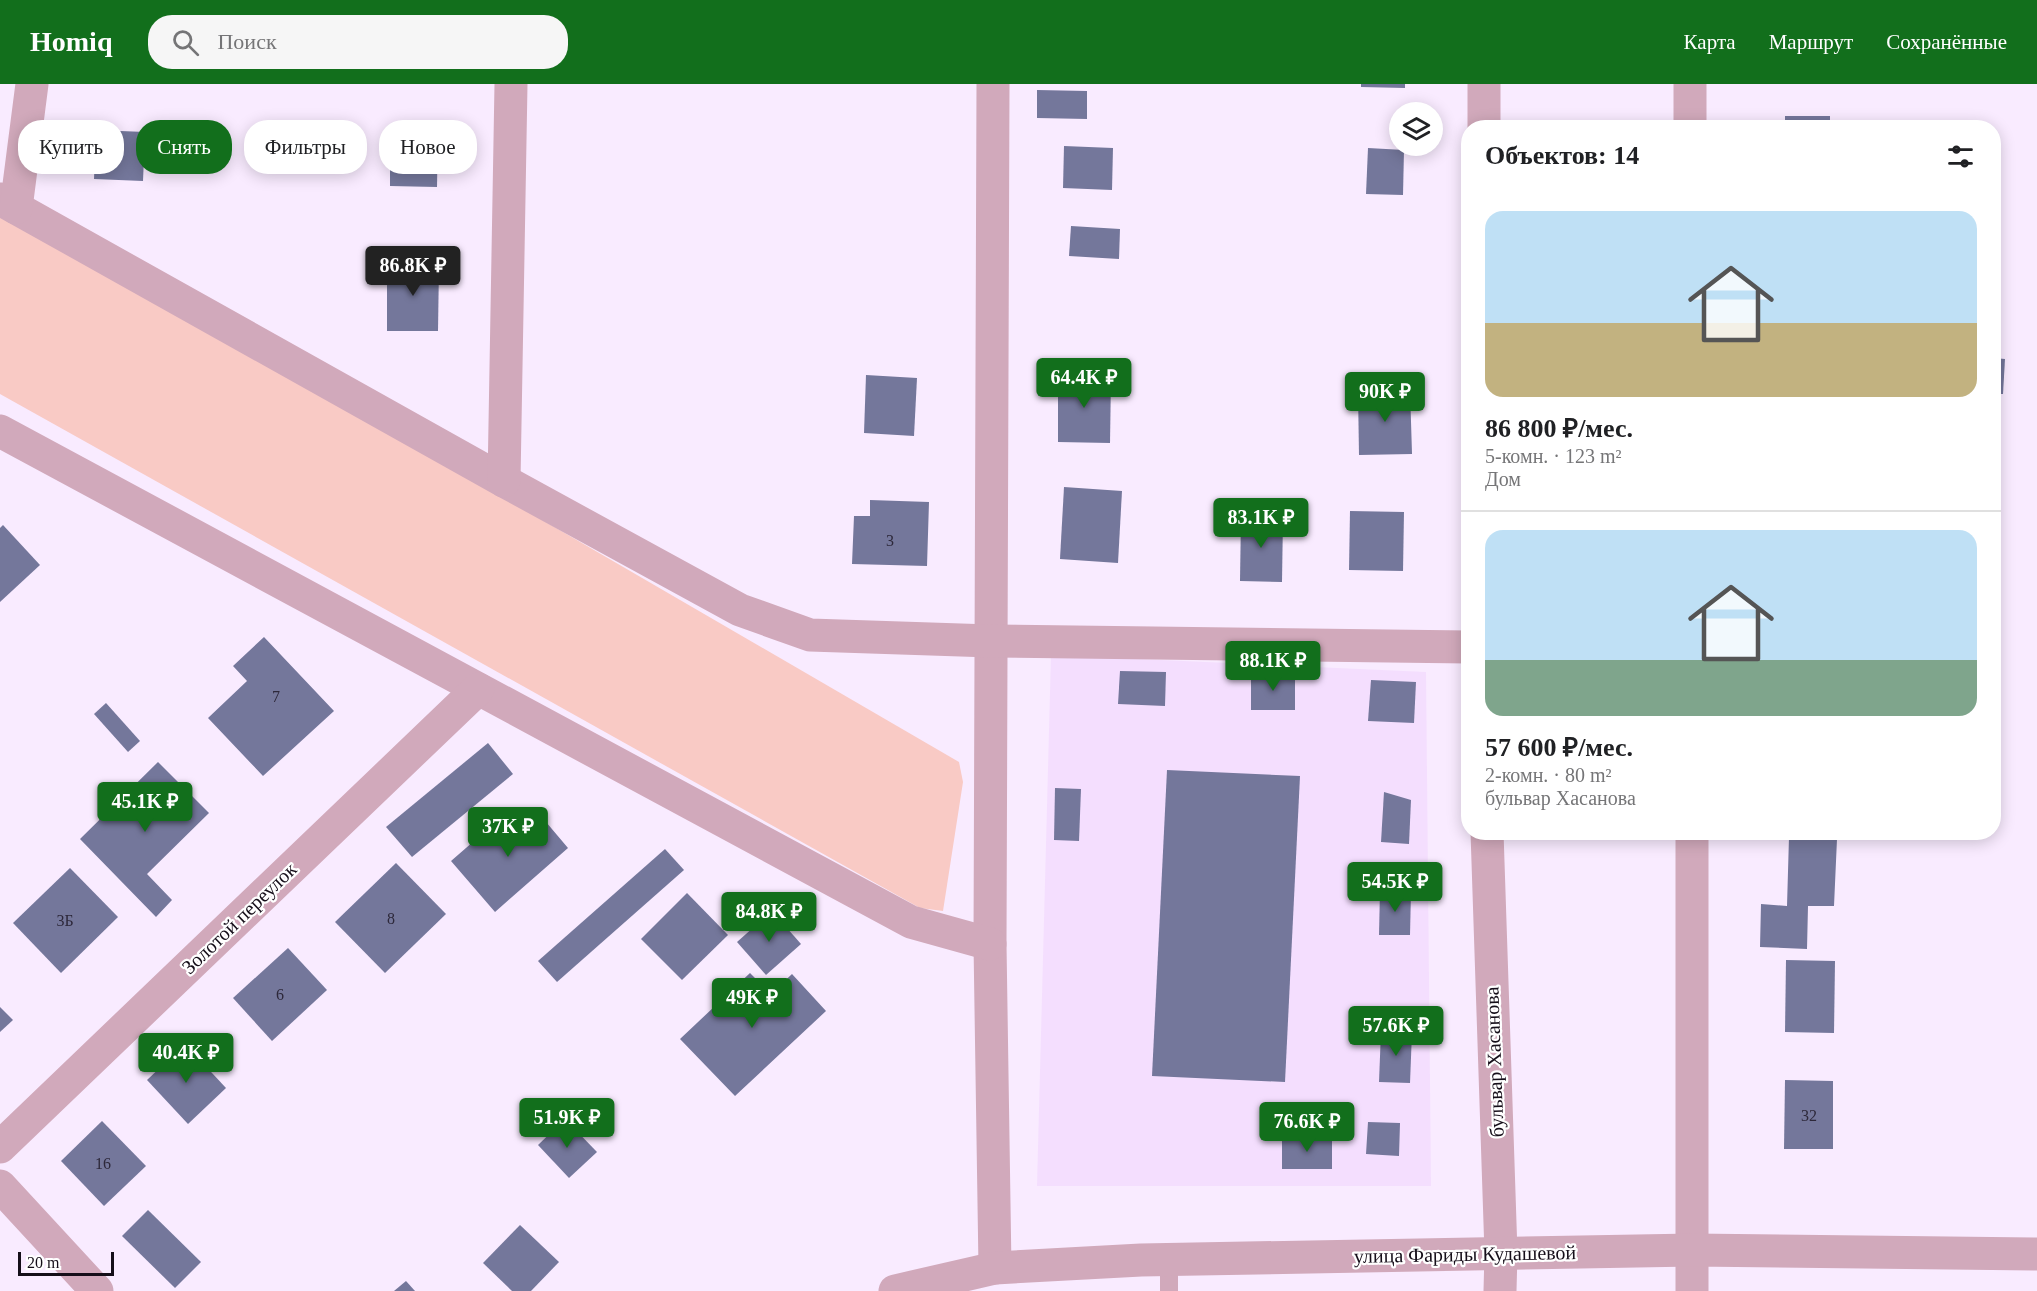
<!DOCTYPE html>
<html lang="ru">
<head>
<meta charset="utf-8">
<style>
  :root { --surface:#fff; --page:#f6f6f6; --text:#202124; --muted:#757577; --line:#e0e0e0; --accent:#126f1c }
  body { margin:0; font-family:Georgia,serif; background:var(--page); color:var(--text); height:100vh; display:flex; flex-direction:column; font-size:22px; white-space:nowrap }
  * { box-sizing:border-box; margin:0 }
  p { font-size:20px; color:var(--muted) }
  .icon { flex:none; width:33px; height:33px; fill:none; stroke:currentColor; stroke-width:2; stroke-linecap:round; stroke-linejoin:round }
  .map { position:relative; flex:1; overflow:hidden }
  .side { position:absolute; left:1461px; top:36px; width:540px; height:720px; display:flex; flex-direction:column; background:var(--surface); border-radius:24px; box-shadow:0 3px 15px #0003 }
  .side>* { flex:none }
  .top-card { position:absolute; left:18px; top:36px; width:570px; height:54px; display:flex; gap:12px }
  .tools { position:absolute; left:1389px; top:18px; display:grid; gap:12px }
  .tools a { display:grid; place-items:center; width:54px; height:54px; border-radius:50%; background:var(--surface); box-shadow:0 3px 15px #0003; font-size:30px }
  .scale { position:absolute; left:18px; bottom:15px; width:96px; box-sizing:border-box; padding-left:6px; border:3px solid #150e19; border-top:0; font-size:16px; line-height:21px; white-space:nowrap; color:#150e19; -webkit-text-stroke:4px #fff; paint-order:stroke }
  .price { position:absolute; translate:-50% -51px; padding:0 14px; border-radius:6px; background:var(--accent); color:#fff; font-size:20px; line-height:39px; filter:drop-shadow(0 2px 3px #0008) }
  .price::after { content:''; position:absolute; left:50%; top:36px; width:18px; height:14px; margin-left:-9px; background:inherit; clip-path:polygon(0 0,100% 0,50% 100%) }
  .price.current { background:#222; color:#fff }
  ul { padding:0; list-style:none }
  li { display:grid; align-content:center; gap:12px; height:318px; padding:0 24px }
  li+li { border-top:2px solid var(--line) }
  li span { display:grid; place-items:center; height:186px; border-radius:18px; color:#555 }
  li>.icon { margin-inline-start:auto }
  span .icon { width:108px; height:108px; fill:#fffc; stroke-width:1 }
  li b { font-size:26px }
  h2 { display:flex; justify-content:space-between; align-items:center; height:72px; padding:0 24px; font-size:26px }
  .chip { padding:0 21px; border-radius:24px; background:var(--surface); box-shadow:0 3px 15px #0003; font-size:21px; line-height:54px }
  .chip.current { background:var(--accent); color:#fff }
  header { display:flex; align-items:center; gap:36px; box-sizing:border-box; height:84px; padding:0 30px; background:var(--accent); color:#fff }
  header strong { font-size:28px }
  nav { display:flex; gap:33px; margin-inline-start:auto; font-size:21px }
  .search { width:420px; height:54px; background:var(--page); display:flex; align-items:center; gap:15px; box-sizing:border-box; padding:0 21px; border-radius:24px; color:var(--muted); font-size:22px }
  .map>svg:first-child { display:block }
  .built { fill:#f4defe }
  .green { fill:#f9cac5 }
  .building { fill:#74779b }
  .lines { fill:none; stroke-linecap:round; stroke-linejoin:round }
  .service { stroke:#d1a9bb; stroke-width:18 }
  .minor { stroke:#d1a9bb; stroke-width:33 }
  .labels { text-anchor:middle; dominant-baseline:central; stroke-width:4.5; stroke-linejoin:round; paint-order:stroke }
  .number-label { font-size:16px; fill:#2d283a }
  .street-label { font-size:20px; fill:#150e19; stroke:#fff }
</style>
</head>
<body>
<header>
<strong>Homiq</strong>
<div class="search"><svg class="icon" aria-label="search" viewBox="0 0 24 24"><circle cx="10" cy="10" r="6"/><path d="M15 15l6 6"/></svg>Поиск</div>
<nav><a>Карта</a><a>Маршрут</a><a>Сохранённые</a></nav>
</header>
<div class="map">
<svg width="2037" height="1207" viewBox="0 0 2037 1207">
  <rect width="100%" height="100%" fill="#f9ebff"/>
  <path class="built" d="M1051,571L1426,588L1431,1102H1037Z"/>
  <path class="green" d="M0,121L959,678L963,698L943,827L920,824L0,310Z"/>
  <g class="building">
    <path d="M1361,0H1405V4L1361,3Z"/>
    <path d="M1037,6L1087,7V35L1037,34Z"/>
    <rect x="1785" y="32" width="45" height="12"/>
    <path d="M390,41H438L437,103L390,102Z"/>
    <path d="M96,46L145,48L143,97L94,95Z"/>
    <path d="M1064,62L1113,64L1112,106L1063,104Z"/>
    <path d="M1368,64L1404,66L1403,111L1366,110Z"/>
    <path d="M1071,142L1120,145L1119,175L1069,172Z"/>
    <path d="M387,180H439L438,247H387Z"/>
    <path d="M1994,274L2005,275L2003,310H1994Z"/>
    <path d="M866,291L917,294L914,352L864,349Z"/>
    <path d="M1058,292L1111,293L1110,359L1058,358Z"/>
    <path d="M1410,306L1412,370L1359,371L1358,308Z"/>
    <path d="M1064,403L1122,407L1118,479L1060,475Z"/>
    <path d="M870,416L929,418L927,482L852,480L854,432H870Z"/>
    <path d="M1350,427L1404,428L1403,487L1349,486Z"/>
    <path d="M1241,432L1283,433L1282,498L1240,497Z"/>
    <path d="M3,441L40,481L0,518V444Z"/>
    <path d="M264,553L334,627L263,692L208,634L247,597L233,582Z"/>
    <path d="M1120,587L1166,588L1165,622L1118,620Z"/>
    <rect x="1251" y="590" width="44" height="36"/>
    <path d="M1371,596L1416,598L1414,639L1368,637Z"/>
    <path d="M106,619L140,657L128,668L94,630Z"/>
    <path d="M488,659L513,690L412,773L386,743Z"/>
    <path d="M158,678L209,729L147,790L172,816L156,833L80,755Z"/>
    <path d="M1167,686L1300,692L1285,998L1152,992Z"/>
    <path d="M1055,704L1081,705L1079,757L1054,756Z"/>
    <path d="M1384,708L1411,716L1409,760L1381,758Z"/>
    <path d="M512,724L534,749L546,738L568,764L495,828L451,777Z"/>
    <path d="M1789,753L1837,755L1834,822H1808L1807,865L1760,863L1761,820L1787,822Z"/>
    <path d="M665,765L684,786L557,898L538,877Z"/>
    <path d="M396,779L446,830L385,889L335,838Z"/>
    <path d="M70,784L118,833L61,889L13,839Z"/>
    <path d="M1380,806L1411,807L1410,851H1379Z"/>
    <path d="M687,809L728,851L682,896L641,855Z"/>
    <path d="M772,827L801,860L766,891L737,858Z"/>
    <path d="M288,864L327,906L272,957L233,914Z"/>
    <path d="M1786,876L1835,877L1834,949L1785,948Z"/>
    <path d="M750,889L771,910L792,890L826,927L735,1012L680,955Z"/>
    <path d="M0,923L13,936L0,948Z"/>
    <path d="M1381,947L1412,948L1410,999L1379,998Z"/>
    <path d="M185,960L226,1004L188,1040L147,996Z"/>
    <path d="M1785,996L1833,997V1065H1784Z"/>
    <path d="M565,1035L597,1068L569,1094L538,1061Z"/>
    <path d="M102,1037L146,1082L104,1122L61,1077Z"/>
    <path d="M1368,1038L1400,1039L1399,1072L1366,1070Z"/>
    <path d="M1282,1053L1332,1054V1085H1282Z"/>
    <path d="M148,1126L201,1178L175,1204L122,1152Z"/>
    <path d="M520,1141L559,1178L531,1207H512L483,1179Z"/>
    <path d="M406,1197L415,1207H394Z"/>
  </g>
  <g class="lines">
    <path class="service" d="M1169,1207V1176"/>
    <g class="minor">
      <path d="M993,0L990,860L995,1184"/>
      <path d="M1690,0V44"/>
      <path d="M1484,44V0"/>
      <path d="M0,115L504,397L740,526L810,551L991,557L1468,563"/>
      <path d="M16,124L32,0"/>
      <path d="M0,347L911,838L990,860"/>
      <path d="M504,397L511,0"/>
      <path d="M1487,748L1501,1169L1500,1207"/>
      <path d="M1692,748V1207"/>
      <path d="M0,1063L478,605"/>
      <path d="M0,1102L97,1207"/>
      <path d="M895,1207L995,1184L1141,1176L1693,1166L2037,1170"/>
    </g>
  </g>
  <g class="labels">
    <g class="number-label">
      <text x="890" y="456">3</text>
      <text x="276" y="612">7</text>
      <text x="391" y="834">8</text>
      <text x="65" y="836">3Б</text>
      <text x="280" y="910">6</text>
      <text x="1809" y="1031">32</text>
      <text x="103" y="1079">16</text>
    </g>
    <g class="street-label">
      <text transform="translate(239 834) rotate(-44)">Золотой переулок</text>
      <text transform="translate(1494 978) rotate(-92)">бульвар Хасанова</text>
      <text transform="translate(1465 1170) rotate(-1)">улица Фариды Кудашевой</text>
    </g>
  </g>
</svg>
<div class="tools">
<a><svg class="icon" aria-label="layers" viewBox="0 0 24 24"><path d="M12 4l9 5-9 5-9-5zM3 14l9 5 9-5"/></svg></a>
</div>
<div class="scale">20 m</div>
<b class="price current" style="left:413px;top:213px">86.8K ₽</b>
<b class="price" style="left:1084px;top:325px">64.4K ₽</b>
<b class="price" style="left:1385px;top:339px">90K ₽</b>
<b class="price" style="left:1261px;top:465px">83.1K ₽</b>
<b class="price" style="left:1273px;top:608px">88.1K ₽</b>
<b class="price" style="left:145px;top:749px">45.1K ₽</b>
<b class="price" style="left:508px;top:774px">37K ₽</b>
<b class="price" style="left:1395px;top:829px">54.5K ₽</b>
<b class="price" style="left:769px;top:859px">84.8K ₽</b>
<b class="price" style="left:752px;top:945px">49K ₽</b>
<b class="price" style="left:1396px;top:973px">57.6K ₽</b>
<b class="price" style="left:186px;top:1000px">40.4K ₽</b>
<b class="price" style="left:567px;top:1065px">51.9K ₽</b>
<b class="price" style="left:1307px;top:1069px">76.6K ₽</b>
<div class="top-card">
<a class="chip">Купить</a>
<a class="chip current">Снять</a>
<a class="chip">Фильтры</a>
<a class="chip">Новое</a>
</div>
<section class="side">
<h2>Объектов: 14<svg class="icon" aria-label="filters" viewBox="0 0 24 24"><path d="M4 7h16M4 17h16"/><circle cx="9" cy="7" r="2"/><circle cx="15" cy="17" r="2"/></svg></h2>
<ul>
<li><span style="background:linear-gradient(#bfe0f5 60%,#c2b280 0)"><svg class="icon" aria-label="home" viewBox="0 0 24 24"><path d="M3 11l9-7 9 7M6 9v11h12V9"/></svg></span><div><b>86 800 ₽/мес.</b><p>5-комн. · 123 m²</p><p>Дом</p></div></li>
<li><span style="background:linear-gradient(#bfe0f5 70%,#7fa58c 0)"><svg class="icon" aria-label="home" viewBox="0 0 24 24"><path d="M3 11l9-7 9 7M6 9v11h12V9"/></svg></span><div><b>57 600 ₽/мес.</b><p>2-комн. · 80 m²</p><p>бульвар Хасанова</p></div></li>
</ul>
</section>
</div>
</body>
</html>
